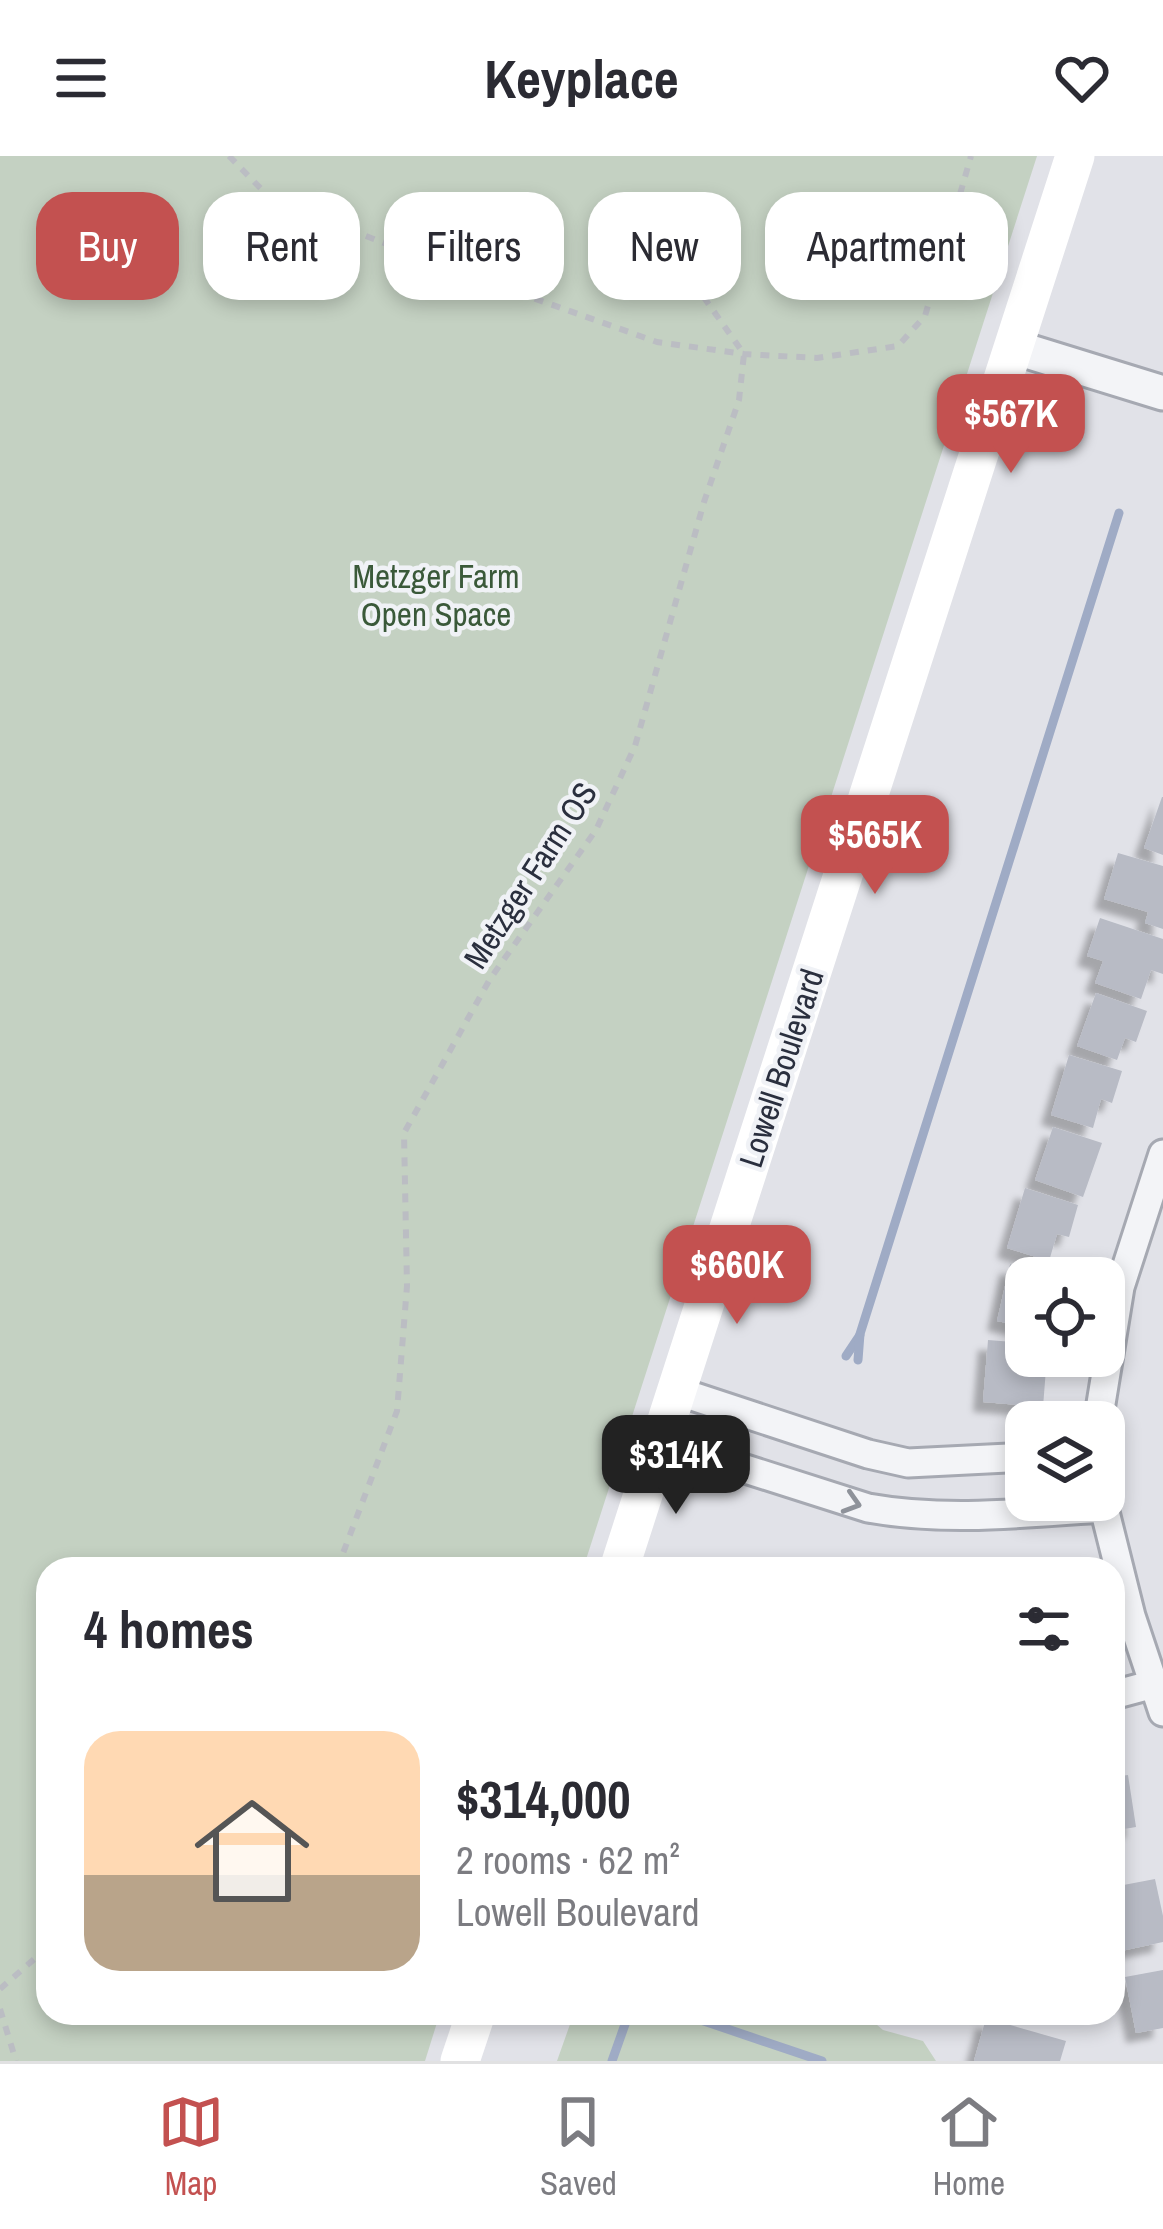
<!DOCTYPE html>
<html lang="en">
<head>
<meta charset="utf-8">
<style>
  :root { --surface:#fff; --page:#f2f2f3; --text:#2b2b33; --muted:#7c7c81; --line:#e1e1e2; --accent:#c35150 }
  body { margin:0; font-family:"Archivo Narrow",sans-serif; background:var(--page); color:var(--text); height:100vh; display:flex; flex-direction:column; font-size:45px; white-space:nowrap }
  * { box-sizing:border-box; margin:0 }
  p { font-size:39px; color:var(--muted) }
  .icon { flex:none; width:66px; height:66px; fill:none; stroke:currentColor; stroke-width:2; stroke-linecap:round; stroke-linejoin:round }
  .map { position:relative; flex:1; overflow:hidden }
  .side { position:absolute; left:36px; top:1401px; width:1089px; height:468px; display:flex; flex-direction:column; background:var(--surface); border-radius:36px; box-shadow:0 6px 18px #0003 }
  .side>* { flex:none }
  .banner { position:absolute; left:36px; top:36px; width:1092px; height:108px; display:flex; gap:24px }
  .tools { position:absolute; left:1005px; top:1101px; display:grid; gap:24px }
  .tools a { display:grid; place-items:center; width:120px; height:120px; border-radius:24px; background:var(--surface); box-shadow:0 6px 18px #0003; font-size:60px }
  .price { position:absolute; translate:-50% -102px; padding:0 27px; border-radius:24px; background:var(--accent); color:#fff; font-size:39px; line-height:78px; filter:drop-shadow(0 3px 6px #0008) }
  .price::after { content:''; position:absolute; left:50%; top:72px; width:36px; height:27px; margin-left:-18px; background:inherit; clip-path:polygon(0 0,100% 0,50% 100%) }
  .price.active { background:#222; color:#fff }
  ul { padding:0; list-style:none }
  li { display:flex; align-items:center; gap:36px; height:300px; padding:0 48px }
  li span { display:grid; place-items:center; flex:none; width:336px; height:240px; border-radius:36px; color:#555 }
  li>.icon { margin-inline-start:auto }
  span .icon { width:144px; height:144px; fill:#fffc; stroke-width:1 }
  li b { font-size:51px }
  h2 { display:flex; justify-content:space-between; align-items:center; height:144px; padding:0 48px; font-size:51px }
  .tag { padding:0 42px; border-radius:36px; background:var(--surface); box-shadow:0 6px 18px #0003; font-size:42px; line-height:108px }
  .tag.active { background:var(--accent); color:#fff }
  header { display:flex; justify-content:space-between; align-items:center; height:156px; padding:0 48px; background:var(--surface); font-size:54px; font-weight:700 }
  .tabs { display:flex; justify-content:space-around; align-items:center; height:168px; border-top:3px solid var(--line); background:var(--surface); font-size:33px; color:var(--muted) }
  .tabs a { display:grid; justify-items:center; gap:6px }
  .tabs .active { color:var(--accent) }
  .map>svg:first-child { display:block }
  .green { fill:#c4d1c2 }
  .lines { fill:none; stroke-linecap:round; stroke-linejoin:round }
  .stream { stroke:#9fabc5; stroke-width:9 }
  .building { fill:#b8bbc5; filter:url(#shadow) }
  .minor-casing { stroke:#a6a9b2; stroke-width:33 }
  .tertiary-casing { stroke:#a6a9b2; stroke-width:39 }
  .path { stroke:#bbbdc3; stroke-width:6; stroke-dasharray:9 9; stroke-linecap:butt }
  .minor { stroke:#f3f4f7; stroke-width:27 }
  .tertiary { stroke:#f3f4f7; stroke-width:33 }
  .secondary { stroke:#fff; stroke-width:39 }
  .oneway { stroke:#8e929a }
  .labels { text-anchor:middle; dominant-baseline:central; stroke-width:9; stroke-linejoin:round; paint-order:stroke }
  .park-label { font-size:33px; fill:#3a5939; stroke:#f0f2f6 }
  .street-label { font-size:33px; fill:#2a2f3e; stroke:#f0f2f6 }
</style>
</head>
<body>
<header><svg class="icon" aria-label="menu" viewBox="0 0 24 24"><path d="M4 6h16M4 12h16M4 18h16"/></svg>Keyplace<svg class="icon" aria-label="heart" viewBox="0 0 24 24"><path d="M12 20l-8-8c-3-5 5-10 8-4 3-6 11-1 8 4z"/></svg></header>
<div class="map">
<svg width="1163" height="1905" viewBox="0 0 1163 1905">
  <defs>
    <filter id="shadow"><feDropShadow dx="-10" dy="10" stdDeviation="3" flood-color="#0004"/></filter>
  </defs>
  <rect width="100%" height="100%" fill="#e1e2e8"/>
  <g class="green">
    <path d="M0,0H1037L583,1413H48V1857H440L425,1905H0Z"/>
    <path d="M574,1857H815L840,1866L863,1857L883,1874L923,1885L936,1905H557Z"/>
  </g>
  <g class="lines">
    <g class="stream">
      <path d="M846,1200L860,1179"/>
      <path d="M858,1204L860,1178L1119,357"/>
      <path d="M780,1413V1407"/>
      <path d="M789,1413L792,1410"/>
      <path d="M680,1857L822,1905"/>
      <path d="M612,1905L629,1857"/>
    </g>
  </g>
  <g class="building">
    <path d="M1162,641H1163V699L1144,692Z"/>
    <path d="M1118,697L1163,710V773L1145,767L1148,756L1104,743Z"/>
    <path d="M1100,762L1163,783V818L1151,814L1141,843L1095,827L1103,805L1087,800Z"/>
    <path d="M1096,837L1147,855L1136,886L1125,882L1117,904L1077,890Z"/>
    <path d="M1069,899L1122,915L1112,947L1101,943L1093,972L1051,959Z"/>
    <path d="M1053,971L1102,987L1083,1041L1035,1024Z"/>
    <path d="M1025,1032L1078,1049L1069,1081L1057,1078L1049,1105L1007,1092Z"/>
    <path d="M1010,1108L1067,1120L1026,1122V1171L997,1165Z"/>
    <path d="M988,1184L1026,1187V1200H1047L1043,1251L983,1246Z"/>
    <path d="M1128,1619L1136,1671L1113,1675V1621Z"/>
    <path d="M1155,1723L1163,1760V1786L1121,1795L1113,1758V1731Z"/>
    <path d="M1163,1814V1872L1136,1877L1125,1821Z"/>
    <path d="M986,1862L1066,1885L1060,1905H974Z"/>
  </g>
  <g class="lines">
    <g class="minor-casing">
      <g id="minor">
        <path d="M677,1235L868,1298L908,1307L1026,1301"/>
        <path d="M1098,1266L1120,1131L1163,998"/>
        <path d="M661,1286L868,1352C946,1366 1025,1357 1104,1352"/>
        <path d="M1102,1344L1131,1460L1163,1556"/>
        <path d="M1113,1539L1154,1528"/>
      </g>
    </g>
    <g class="tertiary-casing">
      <path id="tertiary" d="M1014,191L1163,237"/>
    </g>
    <g class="path">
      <path d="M229,0L271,43L443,110L657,186L744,198L817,202L898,190L925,160L971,0"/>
      <path d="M337,1413L397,1255L407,1130L404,977L490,823L596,674L635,590L704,346L739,244L744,198L652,68"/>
      <path d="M0,1833L48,1791"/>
      <path d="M0,1853L16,1905"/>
    </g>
    <use href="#minor" class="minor"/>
    <use href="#tertiary" class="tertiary"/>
    <g class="secondary">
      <path d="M619,1413L1075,0"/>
      <path d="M460,1905L476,1857"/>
    </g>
  </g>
  <defs><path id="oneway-chevron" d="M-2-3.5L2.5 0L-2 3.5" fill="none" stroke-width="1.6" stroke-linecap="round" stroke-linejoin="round" transform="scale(3)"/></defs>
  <use class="oneway" href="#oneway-chevron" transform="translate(852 1347) rotate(17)"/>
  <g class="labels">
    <g class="park-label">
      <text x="436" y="420">Metzger Farm<tspan x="436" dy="38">Open Space</tspan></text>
    </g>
    <g class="street-label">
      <text transform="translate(530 719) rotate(-57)">Metzger Farm OS</text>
      <text transform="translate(781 912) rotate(-72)">Lowell Boulevard</text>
    </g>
  </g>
</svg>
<div class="tools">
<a><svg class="icon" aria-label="locate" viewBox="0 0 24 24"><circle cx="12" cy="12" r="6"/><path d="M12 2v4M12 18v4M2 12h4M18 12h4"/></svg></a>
<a><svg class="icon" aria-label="layers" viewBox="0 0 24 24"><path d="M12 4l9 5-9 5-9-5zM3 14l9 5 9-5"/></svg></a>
</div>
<b class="price" style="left:1011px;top:320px">$567K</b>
<b class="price" style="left:875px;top:741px">$565K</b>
<b class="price" style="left:737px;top:1171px">$660K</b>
<b class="price active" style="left:676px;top:1361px">$314K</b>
<div class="banner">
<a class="tag active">Buy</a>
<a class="tag">Rent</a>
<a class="tag">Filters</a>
<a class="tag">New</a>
<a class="tag">Apartment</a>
</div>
<section class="side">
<h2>4 homes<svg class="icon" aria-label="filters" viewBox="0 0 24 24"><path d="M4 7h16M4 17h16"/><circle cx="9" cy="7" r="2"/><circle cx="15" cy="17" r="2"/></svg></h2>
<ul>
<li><span style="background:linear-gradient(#ffd9b3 60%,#b9a48a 0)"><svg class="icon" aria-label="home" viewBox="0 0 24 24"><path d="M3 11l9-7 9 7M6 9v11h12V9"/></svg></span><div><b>$314,000</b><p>2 rooms · 62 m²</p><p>Lowell Boulevard</p></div></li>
</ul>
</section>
</div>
<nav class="tabs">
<a class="active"><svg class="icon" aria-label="map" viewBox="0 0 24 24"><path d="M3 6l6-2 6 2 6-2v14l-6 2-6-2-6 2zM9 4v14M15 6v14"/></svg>Map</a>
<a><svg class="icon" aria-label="saved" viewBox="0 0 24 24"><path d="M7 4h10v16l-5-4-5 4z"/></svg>Saved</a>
<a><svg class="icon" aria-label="home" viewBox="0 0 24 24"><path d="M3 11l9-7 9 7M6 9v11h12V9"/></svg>Home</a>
</nav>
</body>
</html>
